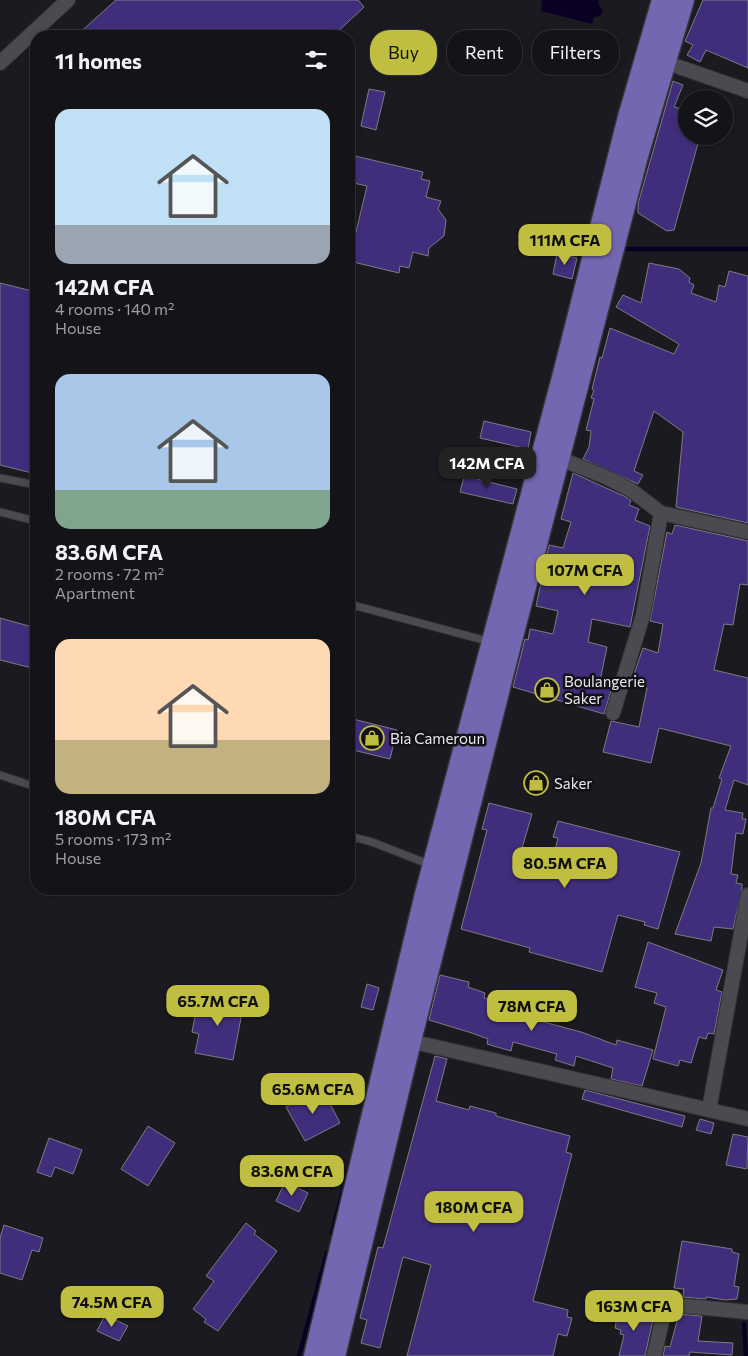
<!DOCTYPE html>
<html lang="en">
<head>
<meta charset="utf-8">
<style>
  :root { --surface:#141418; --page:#212125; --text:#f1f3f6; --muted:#9d9ea2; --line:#333337; --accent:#bfbe41 }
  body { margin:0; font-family:Commissioner,sans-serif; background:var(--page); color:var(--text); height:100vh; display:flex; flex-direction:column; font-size:19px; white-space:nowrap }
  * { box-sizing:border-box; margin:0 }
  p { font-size:16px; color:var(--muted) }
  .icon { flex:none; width:28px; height:28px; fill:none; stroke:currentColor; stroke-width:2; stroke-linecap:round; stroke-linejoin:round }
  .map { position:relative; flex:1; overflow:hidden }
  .panel { position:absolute; left:30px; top:30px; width:325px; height:865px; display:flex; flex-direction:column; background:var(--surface); border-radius:20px; box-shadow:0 2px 8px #0003,0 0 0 1px var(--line) }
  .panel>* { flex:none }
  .guide { position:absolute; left:370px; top:30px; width:302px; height:45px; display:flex; gap:10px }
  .tools { position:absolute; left:678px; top:90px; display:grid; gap:10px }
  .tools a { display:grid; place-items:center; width:55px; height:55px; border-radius:50%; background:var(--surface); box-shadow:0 2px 8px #0003,0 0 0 1px var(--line); font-size:25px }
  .price { position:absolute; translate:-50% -42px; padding:0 11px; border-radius:10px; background:var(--accent); color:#111; font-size:16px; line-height:32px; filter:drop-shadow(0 1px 2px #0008) }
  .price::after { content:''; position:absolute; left:50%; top:30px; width:15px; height:11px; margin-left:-8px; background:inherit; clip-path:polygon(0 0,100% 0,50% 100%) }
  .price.active { background:#222; color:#fff }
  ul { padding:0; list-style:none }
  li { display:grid; align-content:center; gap:10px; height:265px; padding:0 25px }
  li span { display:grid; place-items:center; height:155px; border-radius:15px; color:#555 }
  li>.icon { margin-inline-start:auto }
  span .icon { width:90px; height:90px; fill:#fffc; stroke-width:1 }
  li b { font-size:21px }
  h2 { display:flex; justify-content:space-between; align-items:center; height:60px; padding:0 25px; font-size:21px }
  .pill { padding:0 18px; border-radius:20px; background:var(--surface); box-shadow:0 2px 8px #0003,0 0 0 1px var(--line); font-size:18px; line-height:45px }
  .pill.active { background:var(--accent); color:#111 }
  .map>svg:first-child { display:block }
  .water { fill:#0a0024 }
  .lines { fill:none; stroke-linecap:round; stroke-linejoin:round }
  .stream { stroke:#0a0024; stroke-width:4.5 }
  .building { fill:#402e7c; stroke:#7c7b82 }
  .lane-casing { stroke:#343337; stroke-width:9 }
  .street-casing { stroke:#343337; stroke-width:16 }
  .primary-casing { stroke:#343337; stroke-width:25 }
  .lane { stroke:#4a4a50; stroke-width:7 }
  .street { stroke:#4a4a50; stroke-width:14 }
  .primary { stroke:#7467b1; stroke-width:22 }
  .labels { text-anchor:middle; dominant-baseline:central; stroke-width:5; stroke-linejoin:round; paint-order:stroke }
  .poi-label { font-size:15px; fill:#eae9ed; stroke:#121117; text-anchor:start }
</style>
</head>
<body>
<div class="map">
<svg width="748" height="1356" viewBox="0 0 748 1356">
  <rect width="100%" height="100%" fill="#1b1a20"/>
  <path class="water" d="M542,0H599L598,3L603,11L600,16L594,17L592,24L541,11Z"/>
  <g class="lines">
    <g class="stream">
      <path d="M621,249H748"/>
      <path d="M332,1233L348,1172"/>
      <path d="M744,1324L746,1356"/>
      <path d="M299,1356L327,1253"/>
    </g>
  </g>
  <g class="building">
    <path d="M116,0H358L364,7L333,36H76Z"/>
    <path d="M703,0H748V68L706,50L700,62L687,55L693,45L685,41Z"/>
    <path d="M673,81L683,85L674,107L686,110V136H700L674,230L667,231L638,213V204Z"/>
    <path d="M369,89L385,92L376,130L361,126Z"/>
    <path d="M355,156L423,172L421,179L430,181L426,197L441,201L438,209L446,220L444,236L429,248L428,256L413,252L409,268L400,266L399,273L349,261V230L356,232L367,186L349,182V164L354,165Z"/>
    <path d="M557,254L577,258L572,279L553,274Z"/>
    <path d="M649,263L679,269L690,278L689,282L694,285L691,293L716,302L719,285L725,287L729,271L748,276V523L676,507L683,432L654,411L634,471L643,475L638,484L583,459L589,447L591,431L586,430L594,399L591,398L594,390L592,389L600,357L602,358L610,328L674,354L679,344L616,307L623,295L641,303Z"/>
    <path d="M0,283L36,292V474L0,465Z"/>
    <path d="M484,421L531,432L528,449L480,438Z"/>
    <path d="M466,470L479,473L477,479L517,489L513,504L460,492Z"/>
    <path d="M573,473L626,497L631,501L629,505L639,509L635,520L650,526L630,627L592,619L588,642L607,647L600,681L613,684L604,714L513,687L525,639L528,640L530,629L553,634L558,611L536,606L549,545L563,548L571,522L561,519Z"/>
    <path d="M675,525L748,541V585L740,584L733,625L724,624L714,670L748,678V785L734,780L725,810L743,813L742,819H746L743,834L736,833L731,874L738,875L736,883L742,884V889L733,929L714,927L711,941L675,934L701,863L711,808H713L722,779L719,778L731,746L659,728L651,763L603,752L611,721L639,727L647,688L631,683L643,648L658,653L663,624L650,621L667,532L672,534Z"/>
    <path d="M0,618L36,628V669L0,660Z"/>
    <path d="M349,718L397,730L390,759L349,749Z"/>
    <path d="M489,803L532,814L520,855L552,863L558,838L553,837L558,821L680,852L658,929L644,925L645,922L618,915L602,972L529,952L530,948L461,929L487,830L482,829Z"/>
    <path d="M648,942L723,970L716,990L722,992L714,1034L708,1033L706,1039L699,1037L691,1063L680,1060L678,1066L653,1059L666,1007L654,1003L657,993L635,987Z"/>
    <path d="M440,975L469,982L468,987L485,993L484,998L505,1003L504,1008L529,1015V1018L581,1032L616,1045L617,1040L653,1050L642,1086L611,1079L613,1068L576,1056L574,1066L555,1060L557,1054L513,1042L511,1051L487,1044L488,1039L472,1033L429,1020Z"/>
    <path d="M367,984L379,988L373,1010L361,1007Z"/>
    <path d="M207,994L244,1002L233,1060L195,1053L199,1034L192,1032L196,1011L203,1012Z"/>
    <path d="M435,1056L447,1059L436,1101L469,1110L470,1106L496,1113V1116L570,1136L566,1152L572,1154L533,1301L568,1310L567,1317L572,1318L567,1336L558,1334L553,1356H407L431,1265L403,1257L380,1348L361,1343L367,1320L360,1318L378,1247L383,1248Z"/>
    <path d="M322,1088L340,1123L305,1141L286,1107Z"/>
    <path d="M585,1090L685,1116L682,1127L582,1099Z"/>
    <path d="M700,1119L714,1123L711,1134L696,1130Z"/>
    <path d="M148,1126L175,1143L148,1186L121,1169Z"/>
    <path d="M733,1134L748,1137L747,1169L726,1165Z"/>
    <path d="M49,1138L82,1150L73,1174L55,1167L51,1177L37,1172Z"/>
    <path d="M285,1182L308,1193L299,1212L276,1201Z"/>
    <path d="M246,1223L256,1231L254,1234L277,1251L218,1331L204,1322L206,1319L193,1309L214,1281L206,1276Z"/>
    <path d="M4,1225L43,1238L39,1252L32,1250L22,1280L0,1273V1238Z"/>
    <path d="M682,1241L732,1249V1252L739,1254L734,1286L739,1287L737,1299L725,1300L706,1297V1299L683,1297L684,1289L674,1288Z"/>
    <path d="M619,1307L654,1315L645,1356H619L624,1335L620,1334L621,1330L615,1328Z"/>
    <path d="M679,1314L702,1316L698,1341L733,1343L732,1355L690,1352L689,1356H663L665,1346L670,1347Z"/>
    <path d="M105,1315L128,1326L119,1341L97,1331Z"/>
  </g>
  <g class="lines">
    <g class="lane-casing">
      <g id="lane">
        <path d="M0,478L36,485"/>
        <path d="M0,512L36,521"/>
        <path d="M349,604L491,642"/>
        <path d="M0,775L36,787"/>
        <path d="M349,836L372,842L431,865"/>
      </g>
    </g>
    <g class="street-casing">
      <g id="street">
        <path d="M659,60L748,91"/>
        <path d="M0,63L68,0"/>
        <path d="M553,456L606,477L631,490L661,513L748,532"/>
        <path d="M613,713L643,615L661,513"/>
        <path d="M410,1041L748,1119"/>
        <path d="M709,1110L748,895"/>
        <path d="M654,1356L664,1313L669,1307L675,1305L748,1312"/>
      </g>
    </g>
    <g class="primary-casing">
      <g id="primary">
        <path d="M315,1356L426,894L565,370L629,117L663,0"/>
        <path d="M334,1356L410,1041L509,648L637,156L683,0"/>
      </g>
    </g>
    <use href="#lane" class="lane"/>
    <use href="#street" class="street"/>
    <use href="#primary" class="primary"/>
  </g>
  <defs>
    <g id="shop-ring" transform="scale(1.25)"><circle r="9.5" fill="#121117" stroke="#bfbe41" stroke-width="1.5"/><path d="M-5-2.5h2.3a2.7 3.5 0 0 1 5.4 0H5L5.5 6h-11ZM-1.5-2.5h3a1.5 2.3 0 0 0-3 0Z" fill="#bfbe41"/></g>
  </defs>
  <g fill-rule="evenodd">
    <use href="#shop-ring" x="547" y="690"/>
    <use href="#shop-ring" x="372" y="738"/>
    <use href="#shop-ring" x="536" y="783"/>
  </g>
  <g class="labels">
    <g class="poi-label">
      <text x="564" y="681">Boulangerie<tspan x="564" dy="17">Saker</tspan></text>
      <text x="390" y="738">Bia Cameroun</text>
      <text x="554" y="783">Saker</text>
    </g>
  </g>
</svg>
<div class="tools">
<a><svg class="icon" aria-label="layers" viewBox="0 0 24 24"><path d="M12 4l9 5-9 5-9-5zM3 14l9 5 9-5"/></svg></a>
</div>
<b class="price" style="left:565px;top:266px">111M CFA</b>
<b class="price active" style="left:487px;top:489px">142M CFA</b>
<b class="price" style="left:585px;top:596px">107M CFA</b>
<b class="price" style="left:565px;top:889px">80.5M CFA</b>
<b class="price" style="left:218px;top:1027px">65.7M CFA</b>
<b class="price" style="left:532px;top:1032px">78M CFA</b>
<b class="price" style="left:313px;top:1115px">65.6M CFA</b>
<b class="price" style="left:292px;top:1197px">83.6M CFA</b>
<b class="price" style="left:474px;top:1233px">180M CFA</b>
<b class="price" style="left:112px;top:1328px">74.5M CFA</b>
<b class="price" style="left:634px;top:1332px">163M CFA</b>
<div class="guide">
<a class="pill active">Buy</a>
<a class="pill">Rent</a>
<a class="pill">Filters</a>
</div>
<section class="panel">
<h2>11 homes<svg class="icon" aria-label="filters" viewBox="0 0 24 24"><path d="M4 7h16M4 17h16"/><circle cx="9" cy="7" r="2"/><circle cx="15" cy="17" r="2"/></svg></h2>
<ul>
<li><span style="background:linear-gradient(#bfe0f5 75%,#9aa5b1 0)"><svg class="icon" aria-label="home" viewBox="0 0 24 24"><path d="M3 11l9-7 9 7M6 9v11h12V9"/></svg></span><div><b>142M CFA</b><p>4 rooms · 140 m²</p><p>House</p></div></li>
<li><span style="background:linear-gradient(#a9c7e8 75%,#7fa58c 0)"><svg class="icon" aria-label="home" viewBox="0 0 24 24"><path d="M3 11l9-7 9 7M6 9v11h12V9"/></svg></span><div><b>83.6M CFA</b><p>2 rooms · 72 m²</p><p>Apartment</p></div></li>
<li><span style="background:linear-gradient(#ffd9b3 65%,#c2b280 0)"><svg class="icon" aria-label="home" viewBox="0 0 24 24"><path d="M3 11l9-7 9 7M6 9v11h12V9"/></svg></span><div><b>180M CFA</b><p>5 rooms · 173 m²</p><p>House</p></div></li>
</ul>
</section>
</div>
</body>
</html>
